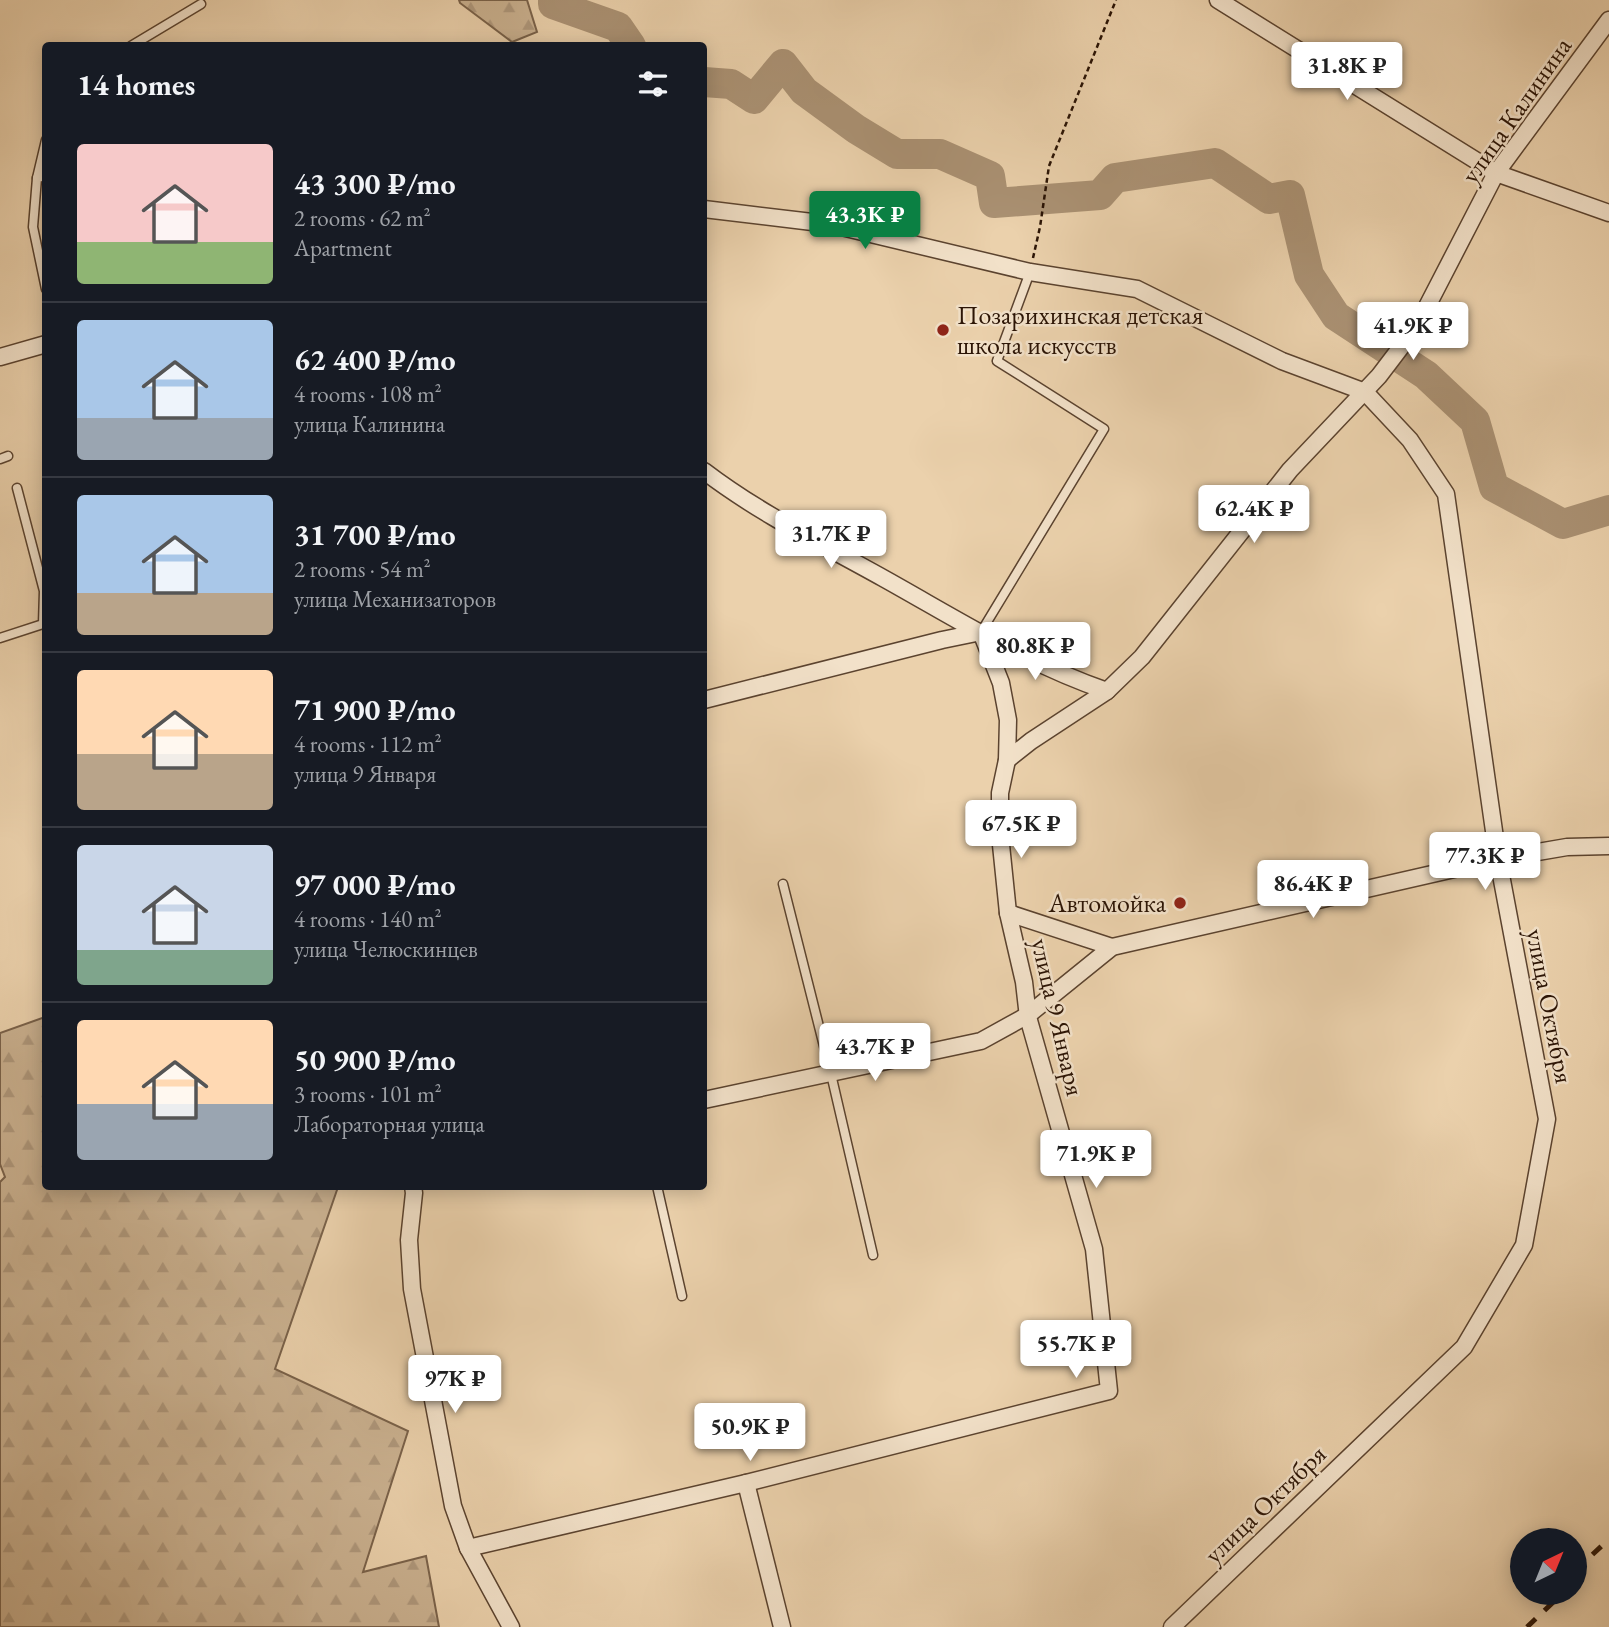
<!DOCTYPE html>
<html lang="en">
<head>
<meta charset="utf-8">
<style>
  :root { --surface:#171b24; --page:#242831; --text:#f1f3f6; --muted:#9ea1a6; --line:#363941; --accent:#0b8043 }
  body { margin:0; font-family:"EB Garamond",serif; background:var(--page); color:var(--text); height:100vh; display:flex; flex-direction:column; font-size:26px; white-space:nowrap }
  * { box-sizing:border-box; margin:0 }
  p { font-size:23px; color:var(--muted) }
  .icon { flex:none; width:38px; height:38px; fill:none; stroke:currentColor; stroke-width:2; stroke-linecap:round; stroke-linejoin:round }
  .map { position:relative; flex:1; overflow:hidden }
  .sheet { position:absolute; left:42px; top:42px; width:665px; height:1148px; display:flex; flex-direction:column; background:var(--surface); border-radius:7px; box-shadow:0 4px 18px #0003 }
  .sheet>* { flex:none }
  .needle { width:46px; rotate:43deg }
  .tools { position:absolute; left:1510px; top:1528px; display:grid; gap:14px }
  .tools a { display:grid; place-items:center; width:77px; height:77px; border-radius:50%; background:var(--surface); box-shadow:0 4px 18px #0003; font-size:35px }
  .price { position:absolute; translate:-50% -60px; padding:0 16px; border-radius:7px; background:#fff; color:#222; font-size:23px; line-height:46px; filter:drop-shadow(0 2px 4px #0008) }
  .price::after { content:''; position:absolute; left:50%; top:42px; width:21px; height:16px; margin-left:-10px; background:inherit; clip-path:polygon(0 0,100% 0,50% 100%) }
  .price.active { background:var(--accent); color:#fff }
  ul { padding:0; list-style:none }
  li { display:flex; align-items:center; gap:21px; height:175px; padding:0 35px }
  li+li { border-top:2px solid var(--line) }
  li span { display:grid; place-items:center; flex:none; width:196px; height:140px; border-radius:7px; color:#555 }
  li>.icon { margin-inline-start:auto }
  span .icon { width:84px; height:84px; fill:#fffc; stroke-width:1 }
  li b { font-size:30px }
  h2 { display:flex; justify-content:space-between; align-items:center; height:84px; padding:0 35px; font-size:30px }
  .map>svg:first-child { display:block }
  .forest { fill:url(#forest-firs); stroke:#7a624a; stroke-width:2 }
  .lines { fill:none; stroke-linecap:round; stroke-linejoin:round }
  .river { stroke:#aa9173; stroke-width:30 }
  .service-casing { stroke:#5b432f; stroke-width:11 }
  .minor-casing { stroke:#5b432f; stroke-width:19 }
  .path { stroke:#2b1405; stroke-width:2.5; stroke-dasharray:5 3.5; stroke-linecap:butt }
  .service { stroke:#f2e1c9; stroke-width:8 }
  .minor { stroke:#f2e1c9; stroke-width:16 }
  .rail { stroke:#2b1405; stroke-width:5; stroke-dasharray:12 12; stroke-linecap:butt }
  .poi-dot { fill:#8f2418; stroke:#f2e1c9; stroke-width:2.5 }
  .labels { text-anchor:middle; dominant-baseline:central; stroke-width:5; stroke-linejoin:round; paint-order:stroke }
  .street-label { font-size:26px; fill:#2b1405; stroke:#f2e1c9 }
  .poi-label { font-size:26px; fill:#2b1405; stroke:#f2e1c9; text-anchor:start }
</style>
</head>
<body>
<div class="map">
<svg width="1609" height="1627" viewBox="0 0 1609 1627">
  <defs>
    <pattern id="forest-firs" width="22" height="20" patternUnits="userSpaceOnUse" patternTransform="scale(1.75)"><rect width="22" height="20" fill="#cab190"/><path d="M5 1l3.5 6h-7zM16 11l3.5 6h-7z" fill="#ae977b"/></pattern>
  </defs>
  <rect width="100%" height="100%" fill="#ebd1ac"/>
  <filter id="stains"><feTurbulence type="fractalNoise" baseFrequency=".00286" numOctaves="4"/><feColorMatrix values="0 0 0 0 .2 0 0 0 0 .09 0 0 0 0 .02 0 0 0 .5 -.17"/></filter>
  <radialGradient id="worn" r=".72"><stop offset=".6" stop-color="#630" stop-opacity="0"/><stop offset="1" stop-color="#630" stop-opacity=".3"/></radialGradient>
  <g class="forest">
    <path d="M459,0H527L537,32L512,42L460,3Z"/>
    <path d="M45,1017L46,1186L338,1187L275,1369L408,1431L363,1572L426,1556L439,1627H0V1182L5,1177L0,1164V1033Z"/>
  </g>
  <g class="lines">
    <g class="river">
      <path d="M553,0V4L618,27L631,46"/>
      <path d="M704,82L731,84L754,99L783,64L804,91L856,129L897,154H940L990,176L994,203L1100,195L1115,178L1215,163L1269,199L1290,195L1309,275L1336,316L1426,375L1475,421L1494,487L1563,524L1609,510"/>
    </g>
    <g class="service-casing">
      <g id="service">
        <path d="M131,46L201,4"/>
        <path d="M46,176L37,178L33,227L46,289"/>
        <path d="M37,178L46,140"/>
        <path d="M0,459L8,456"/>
        <path d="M981,632L1104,429L997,361L1030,272"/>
        <path d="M0,638L43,624L44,591L17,488"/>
        <path d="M783,884L831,1074L873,1255"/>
        <path d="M657,1186L682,1296"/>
      </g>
    </g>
    <g class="minor-casing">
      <g id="minor">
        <path d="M1218,0L1496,173L1609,213"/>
        <path d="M704,209L829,224L1030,272L1137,289L1282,361L1365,392L1410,440L1446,494L1498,859L1547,1119L1524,1245L1464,1347L1172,1627"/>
        <path d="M0,357L46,344"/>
        <path d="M704,471C759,513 822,544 883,578C955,618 1027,664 1107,691"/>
        <path d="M704,700L942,640L981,632"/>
        <path d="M1007,760L1031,741L1107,691L1142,657L1290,470L1379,376L1417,326L1496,173L1609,20"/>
        <path d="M1008,913L1112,947"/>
        <path d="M704,1100L981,1041L1028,1015L1112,947L1498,859L1567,847L1609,846"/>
        <path d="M413,1186L414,1193L409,1240L412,1289L453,1506L468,1548L511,1627"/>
        <path d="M746,1483L782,1627"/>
        <path d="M468,1548L746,1483L1109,1391L1094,1249L1028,1017L1024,982L1008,913L1000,835V793L1007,760L1008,720L1001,683L981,632"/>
      </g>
    </g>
    <path class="path" d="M1033,258L1040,227L1049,166L1116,0"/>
    <use href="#service" class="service"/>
    <use href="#minor" class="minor"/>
    <g class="rail">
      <path d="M1575,1571L1609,1539"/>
      <path d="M1527,1627L1564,1592"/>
    </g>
  </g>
  <g class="poi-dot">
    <circle cx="943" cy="330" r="7"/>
    <circle cx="1180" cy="903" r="7"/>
  </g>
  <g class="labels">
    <g class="street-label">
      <text transform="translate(1516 110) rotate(-55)">улица Калинина</text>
      <text transform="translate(1550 1006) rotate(79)">улица Октября</text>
      <text transform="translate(1058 1017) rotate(77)">улица 9 Января</text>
      <text transform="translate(1265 1504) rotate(-44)">улица Октября</text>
    </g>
    <g class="poi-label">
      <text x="957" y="315">Позарихинская детская<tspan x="957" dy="30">школа искусств</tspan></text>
      <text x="1166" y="903" text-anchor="end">Автомойка</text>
    </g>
  </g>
  <rect width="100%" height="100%" filter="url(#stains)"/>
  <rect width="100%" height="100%" fill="url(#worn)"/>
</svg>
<div class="tools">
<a><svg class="needle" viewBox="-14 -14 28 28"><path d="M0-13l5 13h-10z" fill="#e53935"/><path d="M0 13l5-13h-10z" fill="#9ea1a6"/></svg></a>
</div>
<b class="price" style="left:1347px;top:102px">31.8K ₽</b>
<b class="price active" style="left:865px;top:251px">43.3K ₽</b>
<b class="price" style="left:1413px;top:362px">41.9K ₽</b>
<b class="price" style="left:1254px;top:545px">62.4K ₽</b>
<b class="price" style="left:831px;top:570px">31.7K ₽</b>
<b class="price" style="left:1035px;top:682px">80.8K ₽</b>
<b class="price" style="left:1021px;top:860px">67.5K ₽</b>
<b class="price" style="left:1485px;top:892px">77.3K ₽</b>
<b class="price" style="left:1313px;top:920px">86.4K ₽</b>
<b class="price" style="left:875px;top:1083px">43.7K ₽</b>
<b class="price" style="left:1096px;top:1190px">71.9K ₽</b>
<b class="price" style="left:1076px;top:1380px">55.7K ₽</b>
<b class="price" style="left:455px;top:1415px">97K ₽</b>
<b class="price" style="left:750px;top:1463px">50.9K ₽</b>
<section class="sheet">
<h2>14 homes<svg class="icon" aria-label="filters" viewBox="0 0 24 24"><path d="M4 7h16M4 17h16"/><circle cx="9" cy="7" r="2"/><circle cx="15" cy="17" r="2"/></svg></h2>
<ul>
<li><span style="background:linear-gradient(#f6c9c9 70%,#8fb573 0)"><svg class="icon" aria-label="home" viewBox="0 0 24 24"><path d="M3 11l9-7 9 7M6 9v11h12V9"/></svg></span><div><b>43 300 ₽/mo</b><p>2 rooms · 62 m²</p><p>Apartment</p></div></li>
<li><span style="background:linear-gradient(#a9c7e8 70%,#9aa5b1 0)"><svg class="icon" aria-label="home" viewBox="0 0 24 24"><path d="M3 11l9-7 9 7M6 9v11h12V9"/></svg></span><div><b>62 400 ₽/mo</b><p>4 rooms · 108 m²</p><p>улица Калинина</p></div></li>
<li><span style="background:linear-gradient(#a9c7e8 70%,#b9a48a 0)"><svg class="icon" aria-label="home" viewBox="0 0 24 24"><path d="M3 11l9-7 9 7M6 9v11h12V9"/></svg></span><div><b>31 700 ₽/mo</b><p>2 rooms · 54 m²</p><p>улица Механизаторов</p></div></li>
<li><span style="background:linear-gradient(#ffd9b3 60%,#b9a48a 0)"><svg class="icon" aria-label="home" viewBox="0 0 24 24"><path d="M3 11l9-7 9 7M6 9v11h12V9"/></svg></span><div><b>71 900 ₽/mo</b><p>4 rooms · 112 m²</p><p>улица 9 Января</p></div></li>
<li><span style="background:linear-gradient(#c9d6e8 75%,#7fa58c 0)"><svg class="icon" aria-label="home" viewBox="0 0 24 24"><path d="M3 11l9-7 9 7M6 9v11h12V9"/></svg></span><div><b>97 000 ₽/mo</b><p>4 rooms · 140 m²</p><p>улица Челюскинцев</p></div></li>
<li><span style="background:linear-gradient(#ffd9b3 60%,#9aa5b1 0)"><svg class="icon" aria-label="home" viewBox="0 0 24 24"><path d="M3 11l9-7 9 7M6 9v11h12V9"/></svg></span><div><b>50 900 ₽/mo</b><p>3 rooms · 101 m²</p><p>Лабораторная улица</p></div></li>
</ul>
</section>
</div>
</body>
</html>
